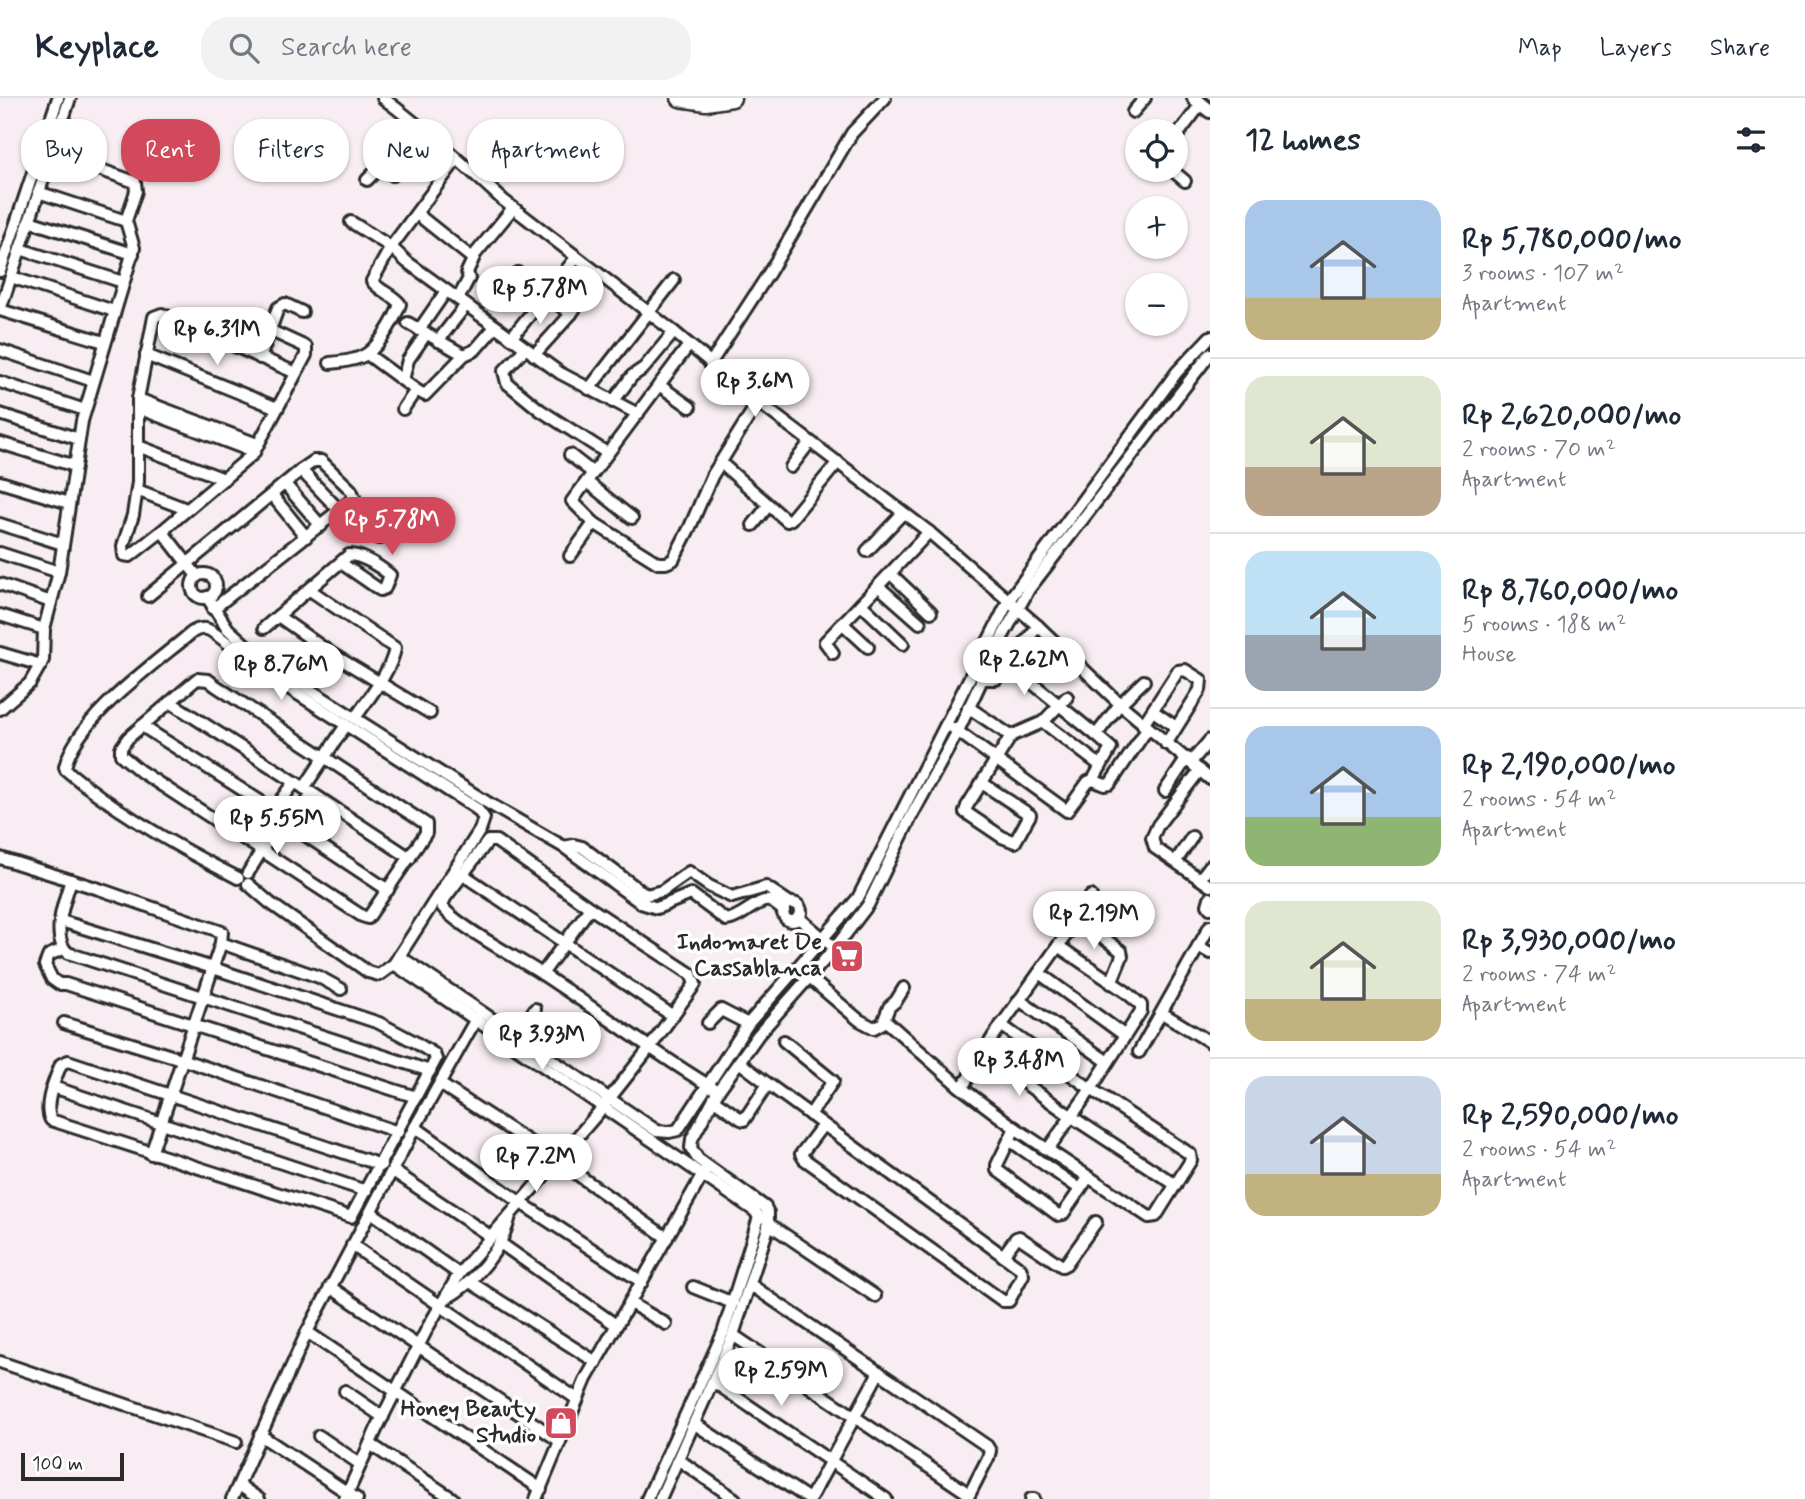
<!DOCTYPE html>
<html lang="en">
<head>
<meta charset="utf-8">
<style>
  :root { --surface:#fff; --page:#f2f2f3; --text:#1f2937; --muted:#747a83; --line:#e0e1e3; --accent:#d1495b }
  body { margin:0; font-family:Mynerve,sans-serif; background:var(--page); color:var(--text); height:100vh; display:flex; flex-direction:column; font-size:26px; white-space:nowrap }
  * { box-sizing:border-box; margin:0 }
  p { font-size:23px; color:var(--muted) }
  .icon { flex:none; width:38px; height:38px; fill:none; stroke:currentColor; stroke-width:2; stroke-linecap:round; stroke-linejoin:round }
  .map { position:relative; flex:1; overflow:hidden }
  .details { display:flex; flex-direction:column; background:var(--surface); width:595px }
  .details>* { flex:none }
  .hud { position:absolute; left:21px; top:21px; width:665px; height:63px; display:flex; gap:14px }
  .fabs { position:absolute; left:1125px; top:21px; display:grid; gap:14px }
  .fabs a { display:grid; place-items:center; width:63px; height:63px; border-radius:50%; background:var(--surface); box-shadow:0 2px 5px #0004; font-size:35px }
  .scale { position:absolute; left:21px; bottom:18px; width:103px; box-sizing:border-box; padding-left:7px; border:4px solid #2b2b2b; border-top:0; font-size:19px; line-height:24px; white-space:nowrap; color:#2b2b2b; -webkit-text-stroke:5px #fff; paint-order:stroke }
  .price { position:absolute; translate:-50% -60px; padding:0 16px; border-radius:24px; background:#fff; color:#222; font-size:23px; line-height:46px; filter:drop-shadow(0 2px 4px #0008) }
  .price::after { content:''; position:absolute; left:50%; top:42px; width:21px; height:16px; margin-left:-10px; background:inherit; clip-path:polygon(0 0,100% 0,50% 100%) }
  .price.current { background:var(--accent); color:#fff }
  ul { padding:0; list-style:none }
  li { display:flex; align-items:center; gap:21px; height:175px; padding:0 35px }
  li+li { border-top:2px solid var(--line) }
  li span { display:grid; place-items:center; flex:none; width:196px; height:140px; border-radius:21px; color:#555 }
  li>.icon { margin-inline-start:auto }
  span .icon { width:84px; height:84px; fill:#fffc; stroke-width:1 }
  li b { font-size:30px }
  h2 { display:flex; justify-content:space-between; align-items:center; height:84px; padding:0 35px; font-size:30px }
  .chip { padding:0 24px; border-radius:28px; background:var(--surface); box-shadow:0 2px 5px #0004; font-size:24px; line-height:63px }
  .chip.current { background:var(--accent); color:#fff }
  header { display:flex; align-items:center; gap:42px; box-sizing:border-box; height:98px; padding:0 35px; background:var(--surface); border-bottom:2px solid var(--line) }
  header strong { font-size:33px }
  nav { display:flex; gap:38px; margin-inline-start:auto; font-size:24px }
  .search { width:490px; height:63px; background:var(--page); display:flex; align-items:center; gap:18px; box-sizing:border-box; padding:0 24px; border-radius:28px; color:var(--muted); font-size:26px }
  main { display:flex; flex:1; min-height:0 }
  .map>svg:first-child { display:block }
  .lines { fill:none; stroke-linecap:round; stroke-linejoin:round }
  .minor-casing { stroke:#2b2b2b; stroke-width:16 }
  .major-casing { stroke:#2b2b2b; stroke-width:18 }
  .highway-casing { stroke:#2b2b2b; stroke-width:21 }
  .minor { stroke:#fff; stroke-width:10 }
  .major { stroke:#fff; stroke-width:12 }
  .highway { stroke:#fff; stroke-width:16 }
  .labels { text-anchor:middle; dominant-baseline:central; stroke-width:7; stroke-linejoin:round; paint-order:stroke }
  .poi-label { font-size:23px; font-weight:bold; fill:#2b2b2b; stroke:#fff; text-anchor:end }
</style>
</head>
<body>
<header>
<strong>Keyplace</strong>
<div class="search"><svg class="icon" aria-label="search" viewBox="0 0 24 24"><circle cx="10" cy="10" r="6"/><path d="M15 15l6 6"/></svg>Search here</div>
<nav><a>Map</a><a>Layers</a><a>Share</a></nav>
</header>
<main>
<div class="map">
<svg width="1210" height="1401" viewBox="0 0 1210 1401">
  <rect width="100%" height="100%" fill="#f8edf2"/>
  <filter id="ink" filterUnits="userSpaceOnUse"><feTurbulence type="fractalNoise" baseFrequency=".0143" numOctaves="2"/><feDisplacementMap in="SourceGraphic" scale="14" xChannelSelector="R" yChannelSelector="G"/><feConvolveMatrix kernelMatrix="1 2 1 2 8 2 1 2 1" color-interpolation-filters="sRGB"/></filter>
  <g filter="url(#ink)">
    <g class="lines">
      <g class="minor-casing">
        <g id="minor">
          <path d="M383,0C425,32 464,66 503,102L674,234L758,304L929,434L1038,528L1120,606L1210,681"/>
          <path d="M1133,14L1145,0"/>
          <path d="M1176,39L1201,6"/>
          <path d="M456,62L391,149L407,164L560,275L638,316"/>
          <path d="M1172,72L1185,83"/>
          <path d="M367,82L380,69L393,77L426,33"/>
          <path d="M38,94L126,123"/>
          <path d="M417,116L472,160L513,110"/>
          <path d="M29,123L133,156"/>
          <path d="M20,151L123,184"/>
          <path d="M0,173L58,0"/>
          <path d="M518,175L571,216"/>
          <path d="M11,179L114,213"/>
          <path d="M458,201L469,180L467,174L474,159"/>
          <path d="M0,212L70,0"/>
          <path d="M0,212L104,244"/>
          <path d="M408,225L464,257"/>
          <path d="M419,232L446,193"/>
          <path d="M511,240L576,160"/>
          <path d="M438,243L466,207"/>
          <path d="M689,247L572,403L594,425L658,465H666L673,462L690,429L712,378L758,304"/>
          <path d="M525,251L504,273L507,285L540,312L607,355"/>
          <path d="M0,252L93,283"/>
          <path d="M367,256L416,292L425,297L464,257L475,252L495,229"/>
          <path d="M146,257L277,310"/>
          <path d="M534,257L571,216L599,176"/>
          <path d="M260,260L278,210L285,206L302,214"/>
          <path d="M330,265C342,264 359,262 368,255C381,245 395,221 400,206C392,196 379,193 372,183L391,149L351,124"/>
          <path d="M710,266L769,175L852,35L885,0"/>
          <path d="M403,282L408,262L426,236"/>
          <path d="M0,284L85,312"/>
          <path d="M659,287L690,309"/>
          <path d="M589,291L674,182"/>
          <path d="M138,301L257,346"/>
          <path d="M613,304L632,278L644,270L674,234"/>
          <path d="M138,310L254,354"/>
          <path d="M403,311L416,292"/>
          <path d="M0,316L79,341"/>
          <path d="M0,345L75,368"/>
          <path d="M138,348L224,381"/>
          <path d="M570,357L593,375"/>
          <path d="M721,365L787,423L791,421L838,364"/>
          <path d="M791,369L810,344"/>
          <path d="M301,372L340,413L378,440L384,439L410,407L441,422"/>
          <path d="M0,384L69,405"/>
          <path d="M587,384L632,420"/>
          <path d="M285,386L321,428"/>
          <path d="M137,392L186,411"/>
          <path d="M272,397L306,439"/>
          <path d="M0,426L63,446"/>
          <path d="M753,427L768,408"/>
          <path d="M162,433L130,458L124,457L123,448L133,417L138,384V301L154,219L162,216L296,275"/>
          <path d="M867,453L903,415"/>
          <path d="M0,455L59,474"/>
          <path d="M570,458L594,425"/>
          <path d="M891,476L931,514"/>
          <circle cx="204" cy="488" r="12"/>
          <path d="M197,478L162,433L253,356L306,257V249L269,232"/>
          <path d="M0,486L51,504"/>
          <path d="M878,488L920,525"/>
          <path d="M310,492L395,550C392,572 368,601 355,620"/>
          <path d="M148,498L301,372L314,363H321L351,392L354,399L352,402L213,511"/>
          <path d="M207,499L228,531L260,560L488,705L564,749L641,805L657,810L691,796L726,822C741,821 758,800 769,803C774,804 780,810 784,813"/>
          <path d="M861,506L903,546"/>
          <path d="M0,517L44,531"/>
          <path d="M278,518L332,556L430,615"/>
          <path d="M842,525L868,549"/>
          <path d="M264,530L349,457C362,457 379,468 390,477L385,490L380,492L341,465"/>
          <path d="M0,555L41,567"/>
          <path d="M833,555L825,544L929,434"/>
          <path d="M1009,566L1096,637L1120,606L1144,583"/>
          <path d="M197,581L208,582L216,588L426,726V735L368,820L362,818L140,673L121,657V650L128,640Z"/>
          <path d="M981,581H996L1038,528"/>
          <path d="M170,604L295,684"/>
          <path d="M968,609L1011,638L1043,624L1067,599"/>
          <path d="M0,611L30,585L43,562L44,531L59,474L82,323L134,150L126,123L136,93L135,84L42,51"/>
          <path d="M1153,613L1176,629"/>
          <path d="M1043,624L1101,668"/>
          <path d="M1143,627L1178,573L1185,572L1201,582L1200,592L1166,646"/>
          <path d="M142,628L274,712C280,747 305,707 312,696"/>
          <path d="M953,630L1067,713L1088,684L1093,682L1105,687L1110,686L1148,630"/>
          <path d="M1191,664L1210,642"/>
          <path d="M1200,672L1158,727L1152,740L1155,750L1210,788"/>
          <path d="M1093,682L1111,650L1096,637"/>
          <path d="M982,685L1030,717L1015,744L1002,739L965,714L967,708L1011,638"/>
          <path d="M304,690L346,627"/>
          <path d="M1165,693L1187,660"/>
          <path d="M274,712L295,684L410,760"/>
          <path d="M287,725L388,792"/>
          <path d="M564,749L574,747L582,749L646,797L662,793L689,774L709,788L732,799L766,789L790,805"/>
          <path d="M0,760L99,791L222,834L221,845L151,1056"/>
          <path d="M1176,763L1192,739"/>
          <path d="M248,775L279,724"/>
          <path d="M462,776L673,918"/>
          <path d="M238,780C179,750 117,715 66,672L65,669C76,621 153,567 190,536C195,532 199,530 206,531C212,531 260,571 270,578L477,711L484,720L480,732L394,866L379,877L368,874L270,805L248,786"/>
          <path d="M1200,781L1210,768"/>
          <path d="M71,782C65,801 50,840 68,855L430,973"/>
          <path d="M1210,800L1208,807L1210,810"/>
          <circle cx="792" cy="814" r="9"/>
          <path d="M798,819L830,846"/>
          <path d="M1077,820L1121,853L1122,858L1111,885"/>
          <path d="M61,823L213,870L379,925L413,943L434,956L436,961L351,1119L51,1022C43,1007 55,982 61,966L68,963L381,1067"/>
          <path d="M221,845L319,879L341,891"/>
          <path d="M1198,848L1210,855"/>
          <path d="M63,851L49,857L45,867L52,881L59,886H66L416,999"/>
          <path d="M399,858L657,1033L669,1034L678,1032L748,926L858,800L1009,502L1177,274L1210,239"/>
          <path d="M394,866L755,1113L759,1119"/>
          <path d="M1039,875L1124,937"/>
          <path d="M542,876L590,810"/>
          <path d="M805,876L859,922L874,930L883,925L889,909L896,903L904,890"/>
          <path d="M1019,902L1108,964"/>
          <path d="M1162,915L1210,944"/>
          <path d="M885,922L959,988L1015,1030L1149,1119L1156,1118L1191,1062L1190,1056L1091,991L1048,1051"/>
          <path d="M64,925L181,961L398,1034"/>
          <path d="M708,925L721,912L748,926"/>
          <path d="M1001,927L1091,991L1141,913V907L1126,894L1058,848"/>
          <path d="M517,938L535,911"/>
          <path d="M784,943L833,983L810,1017"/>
          <path d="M1139,954L1210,828"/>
          <path d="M984,956L1072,1019L1176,1087"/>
          <path d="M440,986L557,1062L667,1140"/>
          <path d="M768,986L1020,1170L1023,1177L1009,1203H1003L804,1061L801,1056L823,1027"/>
          <path d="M53,989L366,1093"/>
          <path d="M962,990L993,939L1071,830L1091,798"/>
          <path d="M714,1002L741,1021L744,1022L768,986L739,964"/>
          <path d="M415,1029L521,1105L642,1184"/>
          <path d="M1015,1030L997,1067V1072L1058,1117L1063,1116L1088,1080"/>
          <path d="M1009,1042L1080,1091"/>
          <path d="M393,1073L490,1138"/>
          <path d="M371,1114L459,1176"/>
          <path d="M768,1115L765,1109L698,1061L691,1050L692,1041L718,993L758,937L835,850L868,807L912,717L958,633L999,545L1029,491L1210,256"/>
          <path d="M769,1126L875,1198"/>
          <path d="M500,1145L616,1227"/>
          <path d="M352,1147L577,1301"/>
          <path d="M1003,1158L1016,1140L1019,1139L1062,1168L1066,1166L1096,1124"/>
          <path d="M470,1184L596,1264"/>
          <path d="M751,1187L987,1348L990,1353L988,1360L967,1401"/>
          <path d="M330,1189L560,1343"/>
          <path d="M693,1189L733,1205"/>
          <path d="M445,1201C475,1185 502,1151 510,1118"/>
          <path d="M630,1205L666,1226"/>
          <path d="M307,1234L541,1391"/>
          <path d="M733,1237L969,1396"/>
          <path d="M0,1264L236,1344"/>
          <path d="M714,1284L886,1401"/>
          <path d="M345,1293L383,1319"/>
          <path d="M695,1326L809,1401"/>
          <path d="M260,1337L357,1401"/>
          <path d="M319,1338L360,1366"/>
          <path d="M370,1346L453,1401"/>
          <path d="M679,1362L735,1401"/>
          <path d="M239,1387L259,1401"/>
          <path d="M232,1401L307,1234L415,1029L476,921"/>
          <path d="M345,1401L376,1332L428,1229L459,1176L598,1015L651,948L695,886L691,876L590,810L496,743H488L445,800L442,808C452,825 519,861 539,874C599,913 657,957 718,993"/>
          <path d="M536,1401L586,1281L706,1071"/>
          <path d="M647,1401L723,1235L759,1119"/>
          <path d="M660,1401L732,1240L768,1130V1115"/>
          <path d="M810,1401L879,1274"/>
          <path d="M1031,1401H1034"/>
        </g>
      </g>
      <g class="major-casing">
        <path id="major" d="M1194,0L1210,13"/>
      </g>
      <g class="highway-casing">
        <path id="highway" d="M680,0L706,4L732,0"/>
      </g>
      <use href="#minor" class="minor"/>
      <use href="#major" class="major"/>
      <use href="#highway" class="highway"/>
    </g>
  </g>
  <defs>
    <g id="supermarket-square" transform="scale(1.75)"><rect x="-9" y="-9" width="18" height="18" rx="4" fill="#d1495b" stroke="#fff"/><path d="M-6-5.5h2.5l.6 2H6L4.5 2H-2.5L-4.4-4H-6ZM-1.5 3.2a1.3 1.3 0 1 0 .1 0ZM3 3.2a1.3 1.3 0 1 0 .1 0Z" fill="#fff"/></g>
    <g id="shop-square" transform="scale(1.75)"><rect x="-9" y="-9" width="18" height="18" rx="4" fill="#d1495b" stroke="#fff"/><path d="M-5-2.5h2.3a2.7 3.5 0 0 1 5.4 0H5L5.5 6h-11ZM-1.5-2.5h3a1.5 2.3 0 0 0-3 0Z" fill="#fff"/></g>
  </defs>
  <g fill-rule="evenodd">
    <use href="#supermarket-square" x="847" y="858"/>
    <use href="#shop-square" x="561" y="1325"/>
  </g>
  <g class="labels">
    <g class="poi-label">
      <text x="822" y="845">Indomaret De<tspan x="822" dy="26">Cassablanca</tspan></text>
      <text x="536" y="1312">Honey Beauty<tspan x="536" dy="26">Studio</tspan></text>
    </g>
  </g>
</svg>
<div class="fabs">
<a><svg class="icon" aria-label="locate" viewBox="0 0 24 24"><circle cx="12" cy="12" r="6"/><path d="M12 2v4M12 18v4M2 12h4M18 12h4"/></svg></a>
<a>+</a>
<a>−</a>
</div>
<div class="scale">100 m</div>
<b class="price" style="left:540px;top:228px">Rp 5.78M</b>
<b class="price" style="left:217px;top:269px">Rp 6.31M</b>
<b class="price" style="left:755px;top:321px">Rp 3.6M</b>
<b class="price current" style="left:392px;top:459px">Rp 5.78M</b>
<b class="price" style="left:1024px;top:599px">Rp 2.62M</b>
<b class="price" style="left:281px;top:604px">Rp 8.76M</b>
<b class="price" style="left:277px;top:758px">Rp 5.55M</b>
<b class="price" style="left:1094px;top:853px">Rp 2.19M</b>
<b class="price" style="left:542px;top:974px">Rp 3.93M</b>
<b class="price" style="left:1019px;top:1000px">Rp 3.48M</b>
<b class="price" style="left:536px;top:1096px">Rp 7.2M</b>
<b class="price" style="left:781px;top:1310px">Rp 2.59M</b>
<div class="hud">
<a class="chip">Buy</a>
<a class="chip current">Rent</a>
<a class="chip">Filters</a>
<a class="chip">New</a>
<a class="chip">Apartment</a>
</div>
</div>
<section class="details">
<h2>12 homes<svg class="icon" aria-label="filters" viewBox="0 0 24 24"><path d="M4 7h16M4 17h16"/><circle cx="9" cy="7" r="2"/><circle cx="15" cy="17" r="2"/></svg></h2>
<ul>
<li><span style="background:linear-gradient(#a9c7e8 70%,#c2b280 0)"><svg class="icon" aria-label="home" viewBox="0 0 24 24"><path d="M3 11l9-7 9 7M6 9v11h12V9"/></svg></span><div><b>Rp 5,780,000/mo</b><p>3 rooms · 107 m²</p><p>Apartment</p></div></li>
<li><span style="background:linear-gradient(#dfe7d0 65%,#b9a48a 0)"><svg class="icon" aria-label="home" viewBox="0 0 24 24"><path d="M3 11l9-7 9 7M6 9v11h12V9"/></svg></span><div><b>Rp 2,620,000/mo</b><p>2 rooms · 70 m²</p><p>Apartment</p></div></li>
<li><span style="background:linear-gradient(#bfe0f5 60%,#9aa5b1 0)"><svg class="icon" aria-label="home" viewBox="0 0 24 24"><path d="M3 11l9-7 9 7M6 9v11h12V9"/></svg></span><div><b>Rp 8,760,000/mo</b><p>5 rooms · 188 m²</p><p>House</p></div></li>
<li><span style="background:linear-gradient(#a9c7e8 65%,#8fb573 0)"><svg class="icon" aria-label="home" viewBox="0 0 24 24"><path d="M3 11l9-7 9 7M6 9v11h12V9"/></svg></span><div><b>Rp 2,190,000/mo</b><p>2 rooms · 54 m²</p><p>Apartment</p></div></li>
<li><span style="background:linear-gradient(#dfe7d0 70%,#c2b280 0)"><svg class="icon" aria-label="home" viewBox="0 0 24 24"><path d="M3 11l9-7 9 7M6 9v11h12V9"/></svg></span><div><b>Rp 3,930,000/mo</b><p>2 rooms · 74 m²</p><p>Apartment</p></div></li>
<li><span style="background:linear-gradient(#c9d6e8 70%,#c2b280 0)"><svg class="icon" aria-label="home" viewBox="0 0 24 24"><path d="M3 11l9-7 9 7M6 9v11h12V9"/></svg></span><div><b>Rp 2,590,000/mo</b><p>2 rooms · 54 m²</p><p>Apartment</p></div></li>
</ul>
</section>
</main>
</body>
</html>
